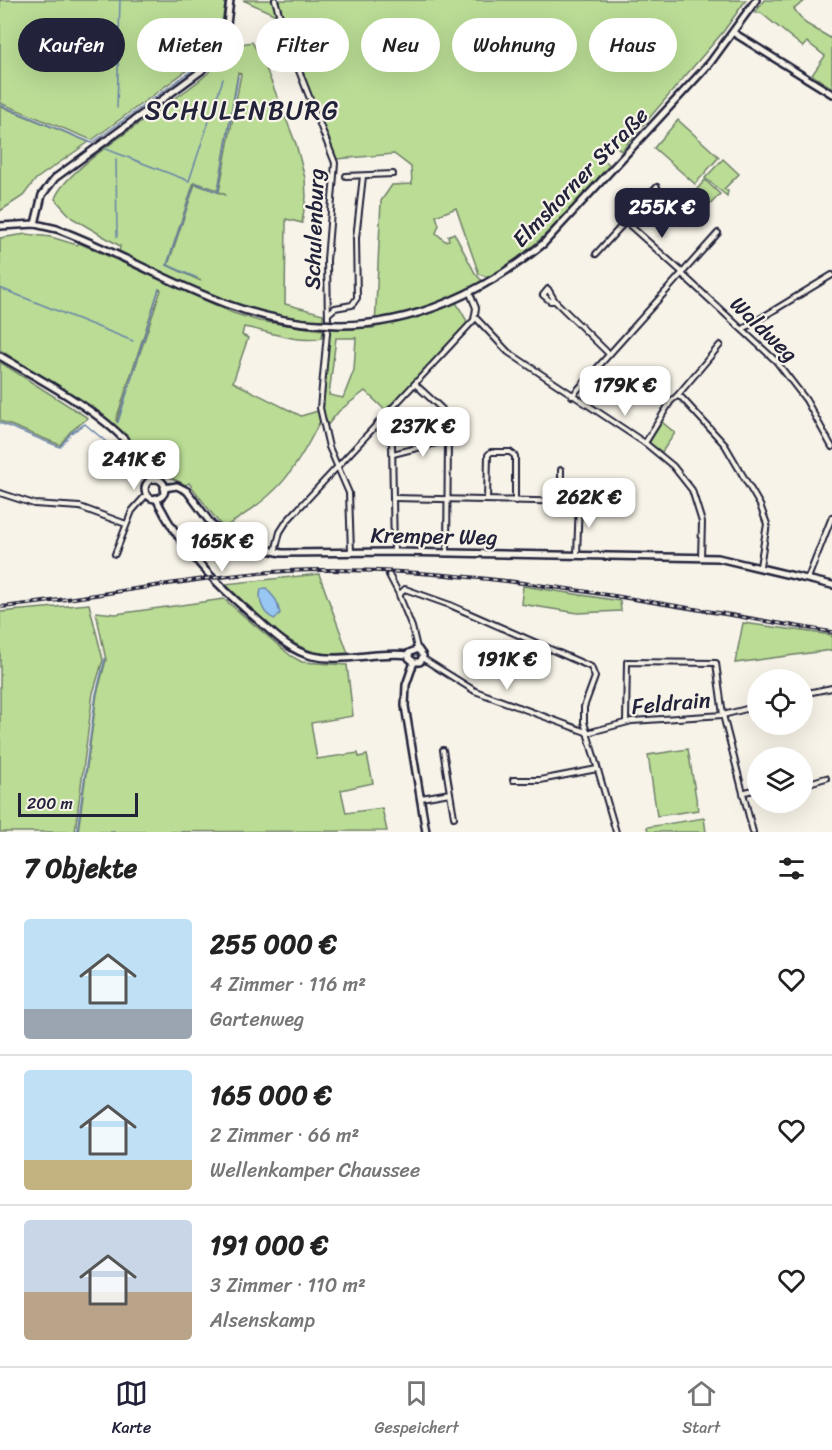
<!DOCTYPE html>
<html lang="de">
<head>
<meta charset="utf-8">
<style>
  :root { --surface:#fff; --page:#f2f2f2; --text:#222; --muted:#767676; --line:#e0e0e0; --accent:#22223b }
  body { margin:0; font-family:Sriracha,sans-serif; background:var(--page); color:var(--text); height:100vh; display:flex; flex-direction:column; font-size:22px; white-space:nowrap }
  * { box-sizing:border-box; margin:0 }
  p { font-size:20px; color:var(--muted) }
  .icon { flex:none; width:33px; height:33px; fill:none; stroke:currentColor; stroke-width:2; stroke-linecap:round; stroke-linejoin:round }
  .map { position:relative; height:832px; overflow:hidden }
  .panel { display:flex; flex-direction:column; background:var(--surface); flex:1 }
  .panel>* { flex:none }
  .top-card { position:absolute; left:18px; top:18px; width:796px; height:54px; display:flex; gap:12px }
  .controls { position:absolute; left:747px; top:669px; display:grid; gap:12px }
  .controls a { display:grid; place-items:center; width:66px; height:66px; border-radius:50%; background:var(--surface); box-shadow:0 6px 24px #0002; font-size:30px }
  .scale { position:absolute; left:18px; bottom:15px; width:120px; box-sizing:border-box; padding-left:6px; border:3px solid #22223b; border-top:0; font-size:16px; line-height:21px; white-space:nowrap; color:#22223b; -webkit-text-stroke:4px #f7f3e8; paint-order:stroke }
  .price { position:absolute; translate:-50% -51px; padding:0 14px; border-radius:12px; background:#fff; color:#222; font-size:20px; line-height:39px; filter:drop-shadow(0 2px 3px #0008) }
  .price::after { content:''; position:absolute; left:50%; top:36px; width:18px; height:14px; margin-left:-9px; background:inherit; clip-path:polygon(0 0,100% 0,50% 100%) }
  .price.active { background:var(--accent); color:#fff }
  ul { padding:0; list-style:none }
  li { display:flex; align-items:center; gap:18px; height:150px; padding:0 24px }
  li+li { border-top:2px solid var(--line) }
  li span { display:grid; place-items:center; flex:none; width:168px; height:120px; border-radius:6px; color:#555 }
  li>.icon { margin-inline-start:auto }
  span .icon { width:72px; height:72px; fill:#fffc; stroke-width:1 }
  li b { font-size:26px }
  h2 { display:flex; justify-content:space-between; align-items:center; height:72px; padding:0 24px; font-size:26px }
  .pill { padding:0 21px; border-radius:27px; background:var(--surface); box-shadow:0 6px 24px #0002; font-size:21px; line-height:54px }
  .pill.active { background:var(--accent); color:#fff }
  .tab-bar { display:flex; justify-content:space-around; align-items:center; height:84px; border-top:2px solid var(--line); background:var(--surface); font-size:16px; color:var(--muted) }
  .tab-bar a { display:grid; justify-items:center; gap:3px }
  .tab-bar .active { color:var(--accent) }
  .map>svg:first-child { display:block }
  .green { fill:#badc95; stroke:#6e7f68; stroke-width:1.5; fill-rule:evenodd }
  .water { fill:#99c7f3; stroke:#6985a9; stroke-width:1.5 }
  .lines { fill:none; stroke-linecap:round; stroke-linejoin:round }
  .stream { stroke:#6985a9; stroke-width:1.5 }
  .street-casing { stroke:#22223b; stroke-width:8 }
  .secondary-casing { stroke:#22223b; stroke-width:10 }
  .street { stroke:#f7f3e8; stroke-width:4 }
  .secondary { stroke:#f7f3e8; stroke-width:5 }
  .rail-casing { stroke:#22223b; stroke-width:4 }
  .rail { stroke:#f7f3e8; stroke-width:1.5; stroke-dasharray:4.5; stroke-linecap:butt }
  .secondary-bridge-casing { stroke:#22223b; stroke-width:10; stroke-linecap:butt }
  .secondary-bridge { stroke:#f7f3e8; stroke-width:5 }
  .labels { text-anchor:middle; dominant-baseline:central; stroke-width:4.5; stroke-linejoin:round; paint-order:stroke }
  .street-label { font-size:22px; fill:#22223b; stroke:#f7f3e8 }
  .quarter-label { font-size:26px; letter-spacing:1.5px; fill:#22223b; stroke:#f7f3e8 }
</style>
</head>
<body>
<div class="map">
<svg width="832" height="832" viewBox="0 0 832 832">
  <rect width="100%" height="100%" fill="#f7f3e8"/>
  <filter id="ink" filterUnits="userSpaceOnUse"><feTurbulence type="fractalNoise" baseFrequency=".0167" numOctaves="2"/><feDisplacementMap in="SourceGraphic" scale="12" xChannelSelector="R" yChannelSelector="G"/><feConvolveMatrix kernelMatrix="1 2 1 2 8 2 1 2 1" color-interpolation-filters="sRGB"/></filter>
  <g filter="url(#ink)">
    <g class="green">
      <path d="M0,0H226L220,32L205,57L92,140L0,103Z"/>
      <path d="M243,0H746L723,32L621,151L609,139L595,152L610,165C572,207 538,249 489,278L479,274L456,208L436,216L439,225L436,233L445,241L449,240L448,236L454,233L475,273L483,282L453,297L468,323L386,411L365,391L339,411L326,427L323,414L329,329L375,328L381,201L392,185L412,184L411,167L394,154L337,159L292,47L285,19ZM336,338H356L354,370L343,398L329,395Z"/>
      <path d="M764,0H806L794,9L805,23L832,39V88L812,75L825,56L807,42L803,47L761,13H755Z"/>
      <path d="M230,40L241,44L252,42L263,61L296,144L305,178L306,197L302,223L286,219L285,304L323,314V321C245,315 190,285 119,253L120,246L72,218L55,199C64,166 177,102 207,74C217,65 224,52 230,40ZM238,73L241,74L219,192L226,195L195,184L168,265L201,281L167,265L194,182L218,190Z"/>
      <path d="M0,106L89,142L36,179L23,196L0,211Z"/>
      <path d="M678,120L719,157L695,184L654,148Z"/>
      <path d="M723,159L739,174L724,189L728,191L727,196L705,178Z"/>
      <path d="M705,180L720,194L706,209L691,196Z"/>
      <path d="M26,234L51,237L77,245L79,243L233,313L259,321L323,330L322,338C297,344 268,331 244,327L242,335L248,338L233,382L301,416L318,411L320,421C293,476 277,495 225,527L219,523L189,483L186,485L156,471L142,452L92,408L0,350V238ZM159,289L161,290L117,422L116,420Z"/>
      <path d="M0,362L88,418L70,432L60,445L0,421Z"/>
      <path d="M662,422L675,433L662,452L649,443Z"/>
      <path d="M319,574L348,653C334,654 319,655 306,649C275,637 249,606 225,584Z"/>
      <path d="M523,586L620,601L621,611L578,613L521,604Z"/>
      <path d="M224,599L291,656L302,662L347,665L353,716L311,723L317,759L358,753L359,757L367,755L373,783L341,790L346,813L382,808L387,831L78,832L97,694L106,660L96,612L116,614Z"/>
      <path d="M89,604L103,660L93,693L75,832H0V612Z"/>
      <path d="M743,623L832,635V650L735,663Z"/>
      <path d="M688,749L698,810L657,816L648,755Z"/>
      <path d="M704,818L706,832H648L647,827Z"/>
    </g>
    <path class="water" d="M266,588L276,600L280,613L275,619C263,615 258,601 261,589Z"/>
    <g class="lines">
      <g class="stream">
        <path d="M0,105L92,143L195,68L213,50"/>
        <path d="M117,108L120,0"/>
        <path d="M106,149L189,181L223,79"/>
        <path d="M116,159L117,237"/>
        <path d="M195,183L218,192L238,77"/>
        <path d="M193,188L167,265L197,278"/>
        <path d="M0,288L133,341"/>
        <path d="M118,422L159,289"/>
        <path d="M0,423L60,447L71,433L85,424L111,446L117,469L135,485"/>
        <path d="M77,832L96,694L105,659"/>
      </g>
      <g class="street-casing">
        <g id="street">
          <path d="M275,0L287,40L335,163L327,260L328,323L320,408L329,447L349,493L351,552"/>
          <path d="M346,176L393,174"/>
          <path d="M626,222L683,273"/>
          <path d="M596,254L657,187"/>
          <path d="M682,274L776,361L806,400L832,447"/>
          <path d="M555,301H550L543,295L548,289L555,301L609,354"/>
          <path d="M328,314L335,308L352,305L357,298L356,238L363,176"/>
          <path d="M475,317L508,352L645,443L673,466L692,490L702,522L701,558"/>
          <path d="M743,329L832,275"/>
          <path d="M415,384L442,409L448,440L447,553"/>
          <path d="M572,396L718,233"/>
          <path d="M677,396L720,345"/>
          <path d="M376,425L392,443L394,552"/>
          <path d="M645,443L671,401L677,396L682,398L725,445L760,505L767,524L760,566"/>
          <path d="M393,454L448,440"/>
          <path d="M0,493L34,504L80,507L126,524"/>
          <path d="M394,498L579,502L577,555"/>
          <path d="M487,500L488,455L491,452H510L515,456V501"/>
          <path d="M561,502V470"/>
          <path d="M275,552L280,532L287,521L474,320L476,308L470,293"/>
          <path d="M115,554L132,511L147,494"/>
          <path d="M389,575L400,596"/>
          <path d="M808,578L832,517"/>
          <path d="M417,648L412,627L399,595L405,589L450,605L591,667L595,677L584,707V722L616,832"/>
          <path d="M422,658L475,691L586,732"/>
          <path d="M802,694L832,688"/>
          <path d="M626,722L627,662L716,663L723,715L753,832"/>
          <path d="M587,733L632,721L723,715L758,706"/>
          <path d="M802,779L811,781"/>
          <path d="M513,780H540L597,769"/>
          <path d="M802,785L826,778"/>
          <path d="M745,792L758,789"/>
          <path d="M450,793L454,817"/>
          <path d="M421,798L450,793L443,750"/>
        </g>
      </g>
      <g class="secondary-casing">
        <g id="secondary">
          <path d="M734,33L832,94"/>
          <path d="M35,224L42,195L55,178L201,71L215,55L226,32L230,0"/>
          <path d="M0,226L35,224L57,229C144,261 222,319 318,324"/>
          <path d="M339,325C415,325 485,291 543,244L710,63L756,0"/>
          <path d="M0,356C54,388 124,421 154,479"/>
          <circle cx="155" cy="489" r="10"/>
          <path d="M164,488L177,486L187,491L212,525L227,536L253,547L282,553L396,552L718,558L832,585"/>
          <path d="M156,498C180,549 217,585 259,621C275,635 291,651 312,656C344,663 376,651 409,655"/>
          <path d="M414,662L409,658V653L418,649L423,656L420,662H414L406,685L405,706L426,832"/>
        </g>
      </g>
      <use href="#street" class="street"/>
      <use href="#secondary" class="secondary"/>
      <g class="rail-casing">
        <path id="rail" d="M0,607C107,597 218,570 324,570C495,569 664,605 832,632"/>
      </g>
      <use href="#rail" class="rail"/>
      <g class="secondary-bridge-casing">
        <path id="secondary-bridge" d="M318,324L339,325"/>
      </g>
      <use href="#secondary-bridge" class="secondary-bridge"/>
    </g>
  </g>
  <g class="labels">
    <g class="street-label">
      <text transform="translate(580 177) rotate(-46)">Elmshorner Straße</text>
      <text transform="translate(314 229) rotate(-88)">Schulenburg</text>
      <text transform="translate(764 329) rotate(44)">Waldweg</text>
      <text transform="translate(434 536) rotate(1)">Kremper Weg</text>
      <text transform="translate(671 703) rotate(-5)">Feldrain</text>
    </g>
    <g class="quarter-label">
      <text x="242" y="110">SCHULENBURG</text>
    </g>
  </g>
</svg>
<div class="controls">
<a><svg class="icon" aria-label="locate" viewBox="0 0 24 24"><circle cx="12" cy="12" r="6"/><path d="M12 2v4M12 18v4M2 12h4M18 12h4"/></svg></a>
<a><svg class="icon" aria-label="layers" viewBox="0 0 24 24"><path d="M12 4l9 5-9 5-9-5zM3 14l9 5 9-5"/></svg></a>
</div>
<div class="scale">200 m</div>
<b class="price active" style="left:662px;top:239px">255K €</b>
<b class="price" style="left:625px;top:417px">179K €</b>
<b class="price" style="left:423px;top:458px">237K €</b>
<b class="price" style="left:134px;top:491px">241K €</b>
<b class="price" style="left:589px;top:529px">262K €</b>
<b class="price" style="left:222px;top:573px">165K €</b>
<b class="price" style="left:507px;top:691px">191K €</b>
<div class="top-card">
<a class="pill active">Kaufen</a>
<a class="pill">Mieten</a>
<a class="pill">Filter</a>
<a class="pill">Neu</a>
<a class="pill">Wohnung</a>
<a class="pill">Haus</a>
</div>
</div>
<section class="panel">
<h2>7 Objekte<svg class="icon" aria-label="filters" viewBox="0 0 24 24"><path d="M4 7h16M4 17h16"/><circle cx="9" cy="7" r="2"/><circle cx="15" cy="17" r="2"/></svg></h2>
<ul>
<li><span style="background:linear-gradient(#bfe0f5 75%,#9aa5b1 0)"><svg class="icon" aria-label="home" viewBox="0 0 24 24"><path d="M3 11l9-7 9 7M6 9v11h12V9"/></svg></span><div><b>255 000 €</b><p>4 Zimmer · 116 m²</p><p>Gartenweg</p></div><svg class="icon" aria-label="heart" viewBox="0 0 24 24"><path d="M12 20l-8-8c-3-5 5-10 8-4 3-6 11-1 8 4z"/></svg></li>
<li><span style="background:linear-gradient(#bfe0f5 75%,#c2b280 0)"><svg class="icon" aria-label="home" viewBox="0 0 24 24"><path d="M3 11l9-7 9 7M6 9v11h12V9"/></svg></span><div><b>165 000 €</b><p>2 Zimmer · 66 m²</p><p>Wellenkamper Chaussee</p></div><svg class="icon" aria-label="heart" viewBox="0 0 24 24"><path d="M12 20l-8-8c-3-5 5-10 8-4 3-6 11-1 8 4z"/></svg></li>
<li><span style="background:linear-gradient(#c9d6e8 60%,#b9a48a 0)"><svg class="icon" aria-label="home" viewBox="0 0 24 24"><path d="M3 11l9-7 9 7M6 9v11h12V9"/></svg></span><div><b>191 000 €</b><p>3 Zimmer · 110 m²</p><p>Alsenskamp</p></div><svg class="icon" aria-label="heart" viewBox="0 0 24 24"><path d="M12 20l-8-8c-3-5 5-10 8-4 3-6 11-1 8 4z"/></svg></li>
</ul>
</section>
<nav class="tab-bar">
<a class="active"><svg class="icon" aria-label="map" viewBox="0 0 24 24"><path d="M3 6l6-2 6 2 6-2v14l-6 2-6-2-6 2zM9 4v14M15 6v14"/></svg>Karte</a>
<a><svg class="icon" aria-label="saved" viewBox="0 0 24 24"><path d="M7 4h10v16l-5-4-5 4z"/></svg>Gespeichert</a>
<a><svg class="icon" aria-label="home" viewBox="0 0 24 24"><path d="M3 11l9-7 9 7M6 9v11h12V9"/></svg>Start</a>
</nav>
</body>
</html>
